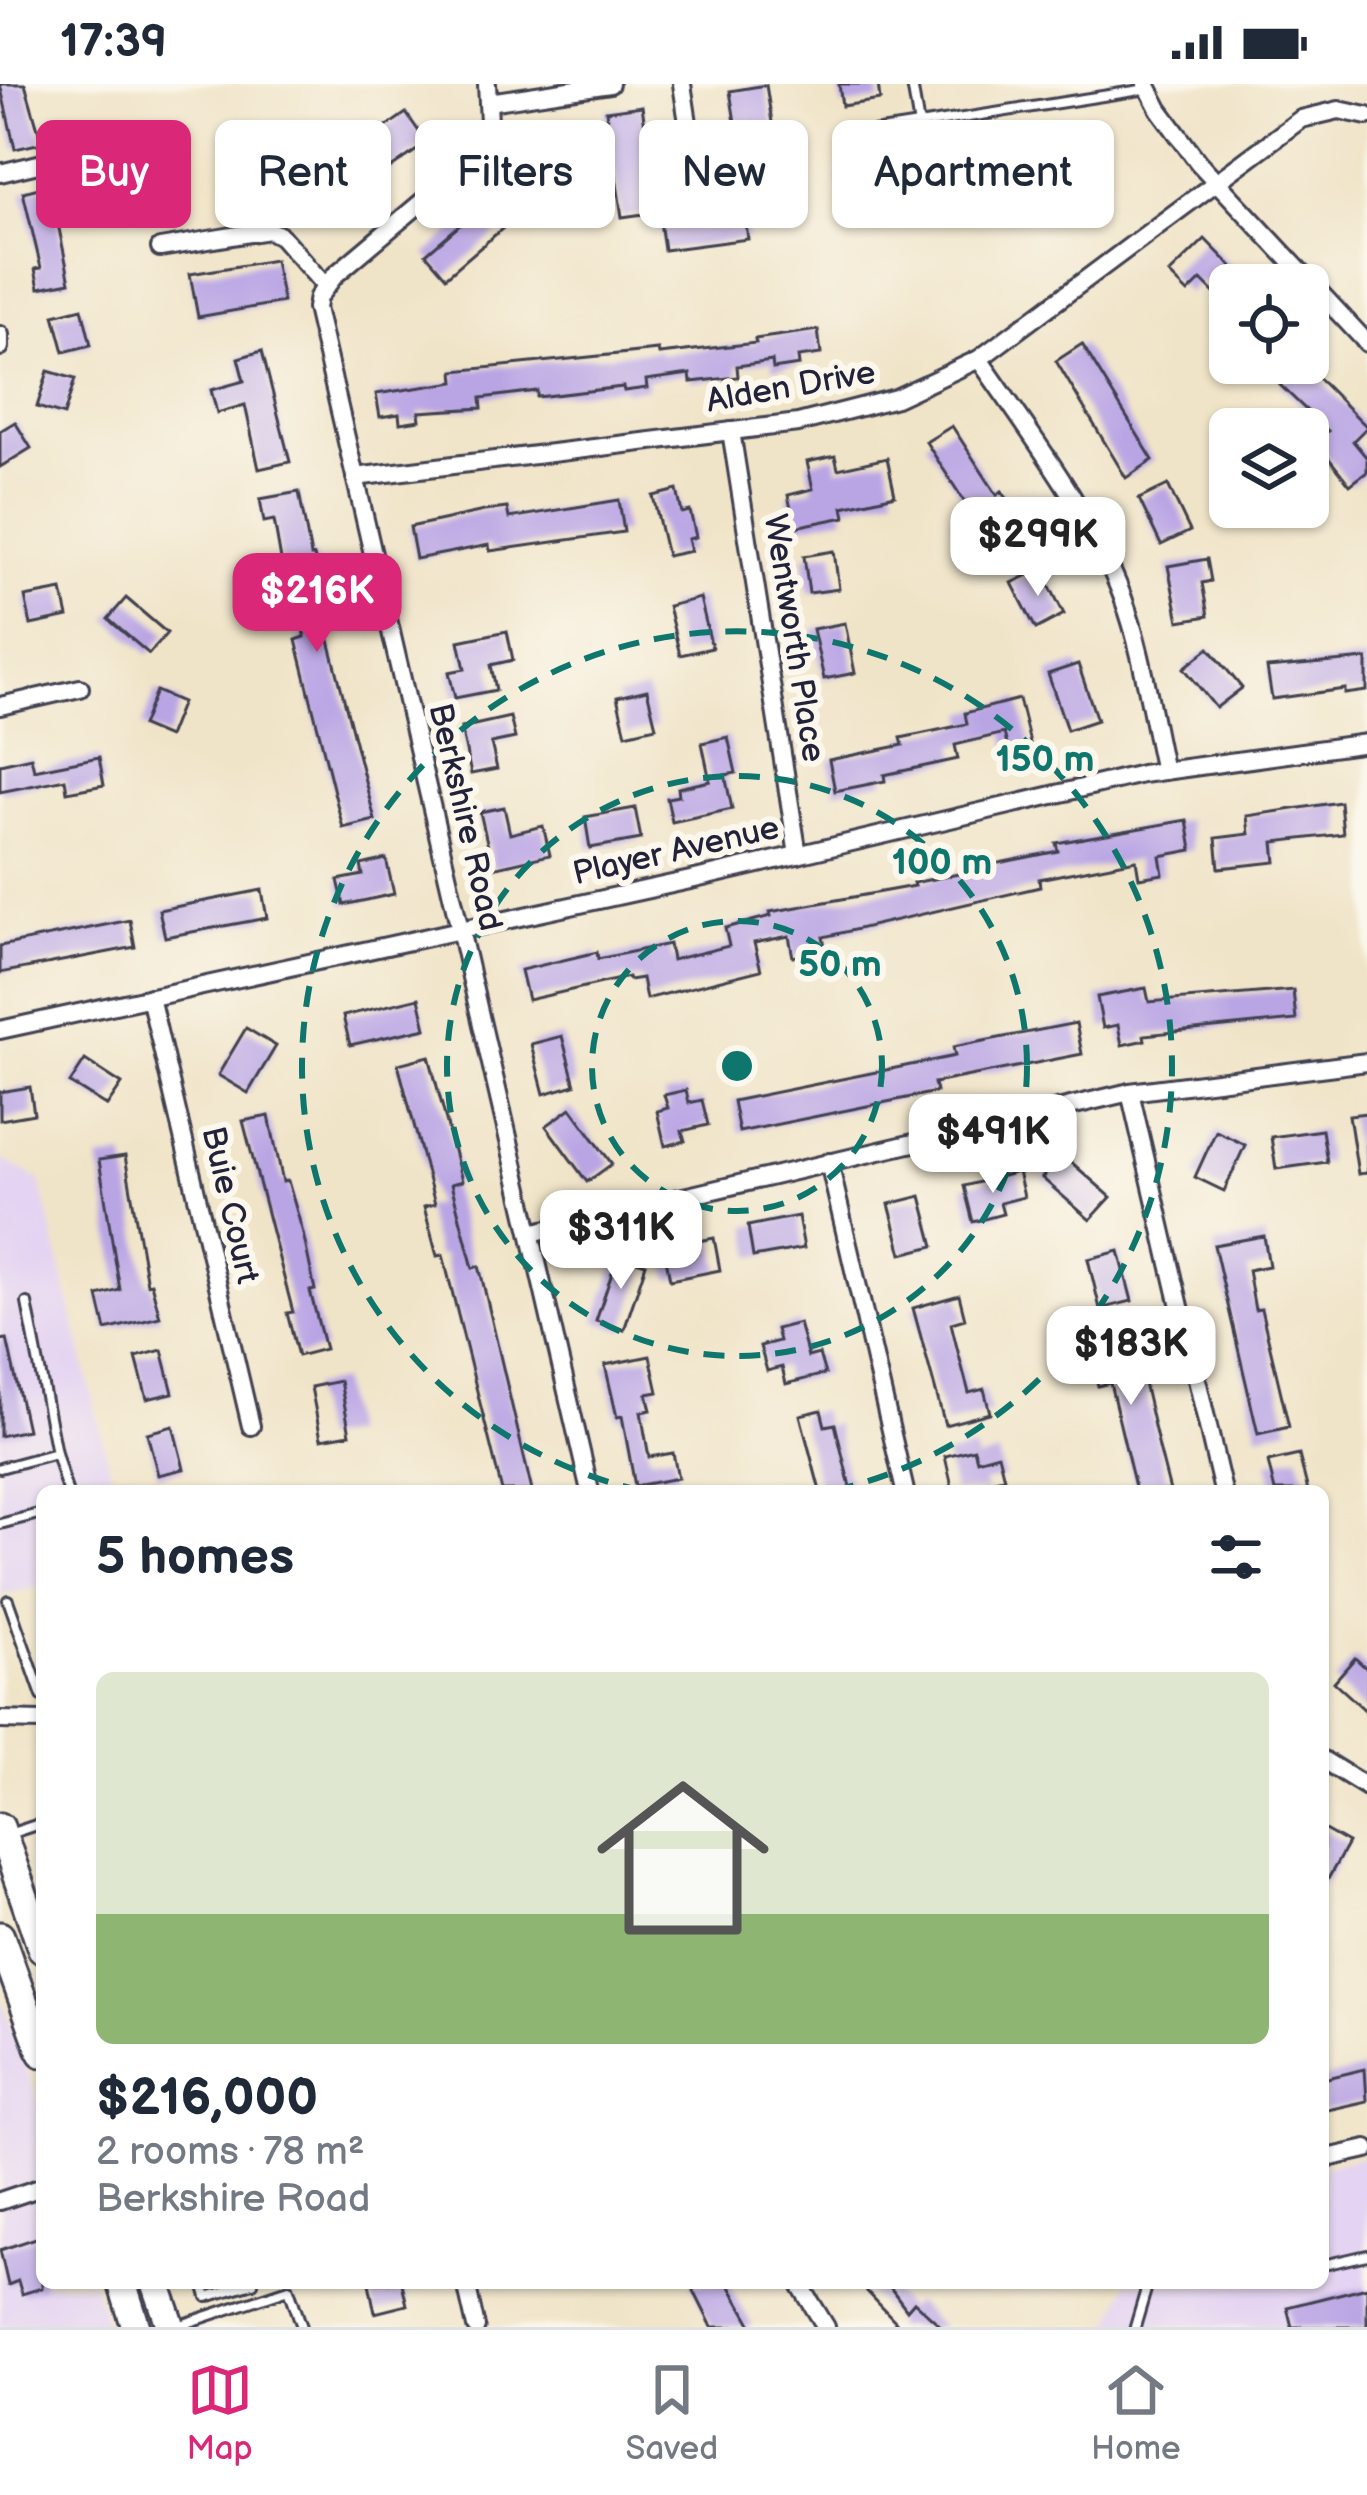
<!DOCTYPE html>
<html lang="en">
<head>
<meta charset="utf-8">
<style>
  :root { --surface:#fff; --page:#f6f6f7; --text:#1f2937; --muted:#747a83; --line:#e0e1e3; --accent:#db2777 }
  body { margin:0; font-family:"Balsamiq Sans",sans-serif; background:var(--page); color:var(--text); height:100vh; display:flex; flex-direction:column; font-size:45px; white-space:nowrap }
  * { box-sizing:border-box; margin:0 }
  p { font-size:39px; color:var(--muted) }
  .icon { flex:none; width:66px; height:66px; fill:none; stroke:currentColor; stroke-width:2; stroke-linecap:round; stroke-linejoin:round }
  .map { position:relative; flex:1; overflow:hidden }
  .details { position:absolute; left:36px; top:1401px; width:1293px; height:804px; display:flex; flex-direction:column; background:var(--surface); border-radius:18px; box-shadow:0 3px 9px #0004 }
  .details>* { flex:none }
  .top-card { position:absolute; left:36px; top:36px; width:1296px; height:108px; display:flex; gap:24px }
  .fabs { position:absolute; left:1209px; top:180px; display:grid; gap:24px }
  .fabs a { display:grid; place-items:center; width:120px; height:120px; border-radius:18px; background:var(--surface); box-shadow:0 3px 9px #0004; font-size:60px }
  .price { position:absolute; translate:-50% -102px; padding:0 27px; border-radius:24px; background:#fff; color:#222; font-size:39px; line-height:78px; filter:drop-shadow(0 3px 6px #0008) }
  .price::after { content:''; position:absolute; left:50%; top:72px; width:36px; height:27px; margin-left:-18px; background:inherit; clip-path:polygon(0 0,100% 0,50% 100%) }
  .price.current { background:var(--accent); color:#fff }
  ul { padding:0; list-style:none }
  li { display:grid; align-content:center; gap:24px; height:636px; padding:0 60px }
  li span { display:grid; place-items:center; height:372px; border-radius:18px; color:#555 }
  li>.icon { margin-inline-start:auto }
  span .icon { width:216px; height:216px; fill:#fffc; stroke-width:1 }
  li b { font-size:51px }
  h2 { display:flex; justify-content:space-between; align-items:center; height:144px; padding:0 60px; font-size:51px }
  .chip { padding:0 42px; border-radius:18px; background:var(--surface); box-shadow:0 3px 9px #0004; font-size:42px; line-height:108px }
  .chip.current { background:var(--accent); color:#fff }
  .status { display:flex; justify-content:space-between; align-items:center; height:84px; padding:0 60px; background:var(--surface); direction:ltr }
  .status svg { height:33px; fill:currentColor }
  .menu { display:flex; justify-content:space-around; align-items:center; height:168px; border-top:3px solid var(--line); background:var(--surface); font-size:33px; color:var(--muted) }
  .menu a { display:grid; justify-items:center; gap:6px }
  .menu .current { color:var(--accent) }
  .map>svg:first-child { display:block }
  .built { fill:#e4d3f2 }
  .building { fill:#baa5e4 }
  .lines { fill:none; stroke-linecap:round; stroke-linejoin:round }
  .service-casing { stroke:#413f50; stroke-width:14 }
  .minor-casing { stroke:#413f50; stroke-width:22 }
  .trunk-casing { stroke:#413f50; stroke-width:33 }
  .service { stroke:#fff; stroke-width:8 }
  .minor { stroke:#fff; stroke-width:16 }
  .trunk { stroke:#fff; stroke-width:27 }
  .ring { fill:none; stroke:#0f766e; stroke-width:6; stroke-dasharray:21 15 }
  .labels { text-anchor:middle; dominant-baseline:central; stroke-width:12; stroke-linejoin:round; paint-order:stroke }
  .street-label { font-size:33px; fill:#22223b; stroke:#fbf7ec }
  .centre { fill:#0f766e; stroke:#fbf7ec; stroke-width:6 }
  .ring-label { font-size:36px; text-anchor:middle; font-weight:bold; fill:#0f766e; stroke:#fbf7ec; stroke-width:12; stroke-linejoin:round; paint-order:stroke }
</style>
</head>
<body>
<div class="status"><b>17:39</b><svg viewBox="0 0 49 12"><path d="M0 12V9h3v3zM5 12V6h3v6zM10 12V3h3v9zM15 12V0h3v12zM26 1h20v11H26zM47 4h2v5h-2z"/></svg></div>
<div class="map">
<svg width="1367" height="2243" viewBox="0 0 1367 2243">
  <rect width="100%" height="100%" fill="#fbf7ec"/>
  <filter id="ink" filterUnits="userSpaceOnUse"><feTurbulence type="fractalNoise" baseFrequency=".00833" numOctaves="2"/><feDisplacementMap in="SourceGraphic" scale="24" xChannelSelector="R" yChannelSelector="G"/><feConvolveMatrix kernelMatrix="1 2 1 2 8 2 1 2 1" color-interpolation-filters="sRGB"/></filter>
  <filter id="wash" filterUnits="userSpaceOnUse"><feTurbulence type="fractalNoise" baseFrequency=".004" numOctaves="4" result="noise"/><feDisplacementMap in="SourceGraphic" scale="48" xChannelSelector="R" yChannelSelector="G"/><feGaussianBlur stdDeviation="2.7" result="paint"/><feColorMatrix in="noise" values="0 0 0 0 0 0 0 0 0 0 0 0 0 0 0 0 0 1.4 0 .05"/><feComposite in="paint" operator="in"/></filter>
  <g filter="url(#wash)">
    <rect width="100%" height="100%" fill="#f0e4c8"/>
    <g class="built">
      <path d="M0,1074L40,1097L115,1407H42V1503L0,1510Z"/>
      <path d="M0,1912L42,2029V2199H93L107,2243H0Z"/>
      <path d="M1367,2072V2243H1111L1127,2199H1323V2082Z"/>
    </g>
    <g id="blocks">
      <g class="building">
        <path d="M0,0H25L42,59L15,65Z"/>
        <path d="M839,0H878L880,16L842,22Z"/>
        <path d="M766,1L783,107L747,113L730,7Z"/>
        <path d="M642,22L658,128L622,133L606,27Z"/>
        <path d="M406,29L427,59L338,121L317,91Z"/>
        <path d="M1098,52L1104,92L990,109L984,69Z"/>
        <path d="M543,56L568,69L545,116L519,103Z"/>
        <path d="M293,66L299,98L267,105L260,73Z"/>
        <path d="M952,74L958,113L844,130L838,91Z"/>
        <path d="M171,92L178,128L151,134L143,97Z"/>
        <path d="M50,101L70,198L39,204L35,185L41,184L23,108Z"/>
        <path d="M490,115L510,138L446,193L426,170Z"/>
        <path d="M744,126L748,155L664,166L660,137Z"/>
        <path d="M1205,155L1242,193L1230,201V225L1201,196L1188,209L1169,190Z"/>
        <path d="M275,176L283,218L198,233L190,190Z"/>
        <path d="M82,224L91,261L64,268L54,231Z"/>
        <path d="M818,246L821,270L798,273L799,281L773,285L772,277L737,282L738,293L691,298L690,290L646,296L647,304L624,307L623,303L537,313V307L481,314L482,324L419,328L420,336L400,339L399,330L380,333L376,310L455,298L454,287L658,266L659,270L756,259L755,255Z"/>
        <path d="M1082,260L1153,376L1126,394L1056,277Z"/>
        <path d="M262,267L290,378L259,385L245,321L217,329L211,306L244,297L238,274Z"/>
        <path d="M1303,279L1367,343L1353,357L1367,374V388L1350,401L1315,357L1328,347L1280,301Z"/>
        <path d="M48,287L75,295L64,331L37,323Z"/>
        <path d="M15,338L31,364L0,383V347Z"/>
        <path d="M952,342L997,411L1002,407L1033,454L1008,470L990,442L973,454L960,435L971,428L926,358Z"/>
        <path d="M835,372L838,385L887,374L895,411L843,423L845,433L795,443L788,411L813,405L807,378Z"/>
        <path d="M1168,401L1190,447L1161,461L1139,415Z"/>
        <path d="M677,406L682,429L690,427L696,453L688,455L691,467L667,472L653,412Z"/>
        <path d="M299,408L311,472H314L330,531L323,533L375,736L343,744L296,556L305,553L298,523L269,530L261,499L284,493L274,436L264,438L260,415Z"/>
        <path d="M619,416L624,448L490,467L489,461L416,475L410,443L484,427L507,424L509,434Z"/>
        <path d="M834,467L839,505L809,509L804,472Z"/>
        <path d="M1207,475L1211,497L1202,499L1208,532L1179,537L1168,482Z"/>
        <path d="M1041,485L1064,530L1036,545L1012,499Z"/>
        <path d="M62,506L68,533L31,541L25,513Z"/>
        <path d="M126,514L167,549L149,570L108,535Z"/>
        <path d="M700,514L712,564L680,571L668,522Z"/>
        <path d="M845,539L855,589L824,595L813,545Z"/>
        <path d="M507,547L513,576L491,581L496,606L455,614L449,588L465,585L459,557Z"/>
        <path d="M1209,564L1242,604L1216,624L1184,584Z"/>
        <path d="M1367,575V607L1345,610V605L1272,615L1267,584Z"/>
        <path d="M1078,580L1097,636L1067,646L1048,590Z"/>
        <path d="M647,606L656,643L626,650L617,613Z"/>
        <path d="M156,607L182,618L168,653L142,642Z"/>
        <path d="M1019,615L1031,663L1009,669L1004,649L955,661L958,675L884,691L885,697L835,707L829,676L903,661L901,654L967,640L965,629Z"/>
        <path d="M510,633L515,654L491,659L497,685L471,690L461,644Z"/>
        <path d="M728,653L736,689L725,691L732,725L672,738L667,714L679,712L678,704L710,697L702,659Z"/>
        <path d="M31,673L34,686L99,673L104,701L67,708L65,695L0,708V680Z"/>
        <path d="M1340,718L1343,750L1274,758L1276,778L1219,784L1216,754L1249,750L1247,732Z"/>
        <path d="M504,723L510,750L543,742L550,771L493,784L480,728Z"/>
        <path d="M635,724L641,755L590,764L585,733Z"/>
        <path d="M1187,736L1192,766L1160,772L1163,790L1139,794L1136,776L1039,795L1040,803L823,853L826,866L793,873L789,852L754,859L761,886L646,915L642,894L629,896L628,893L528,916L521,886L597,868L598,875L669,860L672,876L729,862L725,844L771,832L770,828L914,802L913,799L984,785V782L1058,767L1056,759Z"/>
        <path d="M386,775L394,810L344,821L338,796L363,791L361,781Z"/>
        <path d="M262,806L267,834L165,853L159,826Z"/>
        <path d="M130,836L135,863L0,889V862Z"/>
        <path d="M1146,904L1149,918L1293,906L1296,936L1144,951L1145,956L1122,961L1118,941L1103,944L1097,913Z"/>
        <path d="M419,914L426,944L350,961L343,932Z"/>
        <path d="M1076,939L1082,970L934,999L936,1008L739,1048L733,1017L955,972L953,963Z"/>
        <path d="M246,944L276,962L248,1009L218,991Z"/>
        <path d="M562,952L575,1001L544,1010L531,960Z"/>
        <path d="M429,972L462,1097L451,1100L473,1184L479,1182L532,1407H502L443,1171L437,1172L424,1123L435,1120L398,980Z"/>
        <path d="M85,976L122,1000L107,1022L70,999Z"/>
        <path d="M30,1003L34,1030L0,1036V1008Z"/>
        <path d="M686,1006L689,1019L702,1016L708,1041L682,1047L685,1057L665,1062L657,1027L668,1024L664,1011Z"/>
        <path d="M571,1024L612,1080L587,1098L546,1042Z"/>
        <path d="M1367,1029V1089L1358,1090L1349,1031Z"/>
        <path d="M269,1032L283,1098L288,1097L303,1149L315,1206L310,1207L325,1265L298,1272L287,1229L293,1228L243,1037Z"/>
        <path d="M1322,1046L1327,1078L1276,1085L1271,1053Z"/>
        <path d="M1216,1047L1245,1061L1224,1107L1195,1093Z"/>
        <path d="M1063,1071L1111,1113L1090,1136L1042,1094Z"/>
        <path d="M125,1072L147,1200L151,1199L160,1233L106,1246L98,1212L120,1206L99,1076Z"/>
        <path d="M1018,1088L1024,1113L1000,1119L1003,1130L973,1138L964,1102Z"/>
        <path d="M921,1112L934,1162L902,1170L889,1120Z"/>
        <path d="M798,1132L804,1164L753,1173L748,1142Z"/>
        <path d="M1264,1152L1269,1182L1248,1186L1255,1226L1261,1225L1289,1343L1258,1350L1214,1161Z"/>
        <path d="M714,1154L720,1186L670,1196L664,1164Z"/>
        <path d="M1119,1167L1132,1217L1100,1225L1088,1175Z"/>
        <path d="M618,1171L646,1180L624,1246L596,1237Z"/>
        <path d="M959,1211L965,1235L951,1239L957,1264L969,1309L984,1305L990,1329L945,1341L913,1224Z"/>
        <path d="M799,1239L808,1273L819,1270L825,1290L786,1300L782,1283L767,1287L760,1262L779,1257L776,1245Z"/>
        <path d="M1132,1247L1159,1364L1170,1407H1136L1110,1299L1098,1302L1087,1259Z"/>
        <path d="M7,1255L27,1346L0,1352V1256Z"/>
        <path d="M162,1266L173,1309L147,1315L136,1273Z"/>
        <path d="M650,1272L658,1308L647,1310L651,1326L641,1328L649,1373L673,1369L678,1394L635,1402L622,1332L617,1333L605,1281Z"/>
        <path d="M340,1297L350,1350L321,1355L311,1303Z"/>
        <path d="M821,1326L825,1342L835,1340L851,1407H820L800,1331Z"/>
        <path d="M173,1342L184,1385L158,1391L147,1349Z"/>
        <path d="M974,1365L977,1376L998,1370L1004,1394L984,1398L986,1407H953L945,1372Z"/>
        <path d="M1299,1371L1308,1407H1275L1268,1378Z"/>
        <path d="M1355,1574L1367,1585V1628L1334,1598Z"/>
        <path d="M1323,1745L1348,1759L1323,1804Z"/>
        <path d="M1365,1985L1367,2017L1323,2027V1995Z"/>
        <path d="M42,2152V2204L22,2210L18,2197L8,2201L0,2166Z"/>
        <path d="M369,2199H402L407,2221L375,2229Z"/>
        <path d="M690,2199H728L753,2243H712Z"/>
        <path d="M859,2199H887L907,2226L914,2218L942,2243H891L896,2238Z"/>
        <path d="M1367,2203V2243H1292L1287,2223Z"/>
      </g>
    </g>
  </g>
  <g filter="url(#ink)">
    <use href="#blocks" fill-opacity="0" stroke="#413f50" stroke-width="3"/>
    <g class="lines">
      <g class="service-casing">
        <g id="service">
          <path d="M912,0L919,42"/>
          <path d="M842,53L1147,5"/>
          <path d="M27,1219L56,1369"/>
          <path d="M0,1384L56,1369L67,1407"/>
          <path d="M0,1440L42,1429"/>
          <path d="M8,1516L42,1612"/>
          <path d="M9,1750L42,1739"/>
          <path d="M1323,2181L1367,2171"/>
          <path d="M203,2199L207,2213L253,2199"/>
          <path d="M175,2243L289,2205L302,2243"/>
          <path d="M1135,2243L1148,2199"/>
        </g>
      </g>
      <g class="minor-casing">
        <g id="minor">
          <path d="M487,0L489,38L474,74L335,191L318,213L316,224L590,1407"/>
          <path d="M682,0L698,104"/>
          <path d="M1146,0L1159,25L1198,78L1367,259"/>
          <path d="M489,18L610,0"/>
          <path d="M0,89L119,61"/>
          <path d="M160,164L269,146L281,152L325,202"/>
          <path d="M0,251V263"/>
          <path d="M979,275C1031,351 1090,427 1123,514C1143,568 1151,630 1164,687"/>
          <path d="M731,347L798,771"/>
          <path d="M355,393L798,339L896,314L979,275L1301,35L1339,26L1367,32"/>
          <path d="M0,622L80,604"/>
          <path d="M150,913L251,1342"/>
          <path d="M0,946L695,795L1142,690L1367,659"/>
          <path d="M1130,1008L1223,1407"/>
          <path d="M829,1078L905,1407"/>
          <path d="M531,1149L1130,1008L1367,978"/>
          <path d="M0,1636L42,1637"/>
          <path d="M1323,1676L1367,1703"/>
          <path d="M1323,2075L1367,2065"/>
          <path d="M0,2117L42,2103"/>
          <path d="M466,2199L476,2243"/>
          <path d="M799,2199L826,2243"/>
        </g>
      </g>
      <g class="trunk-casing">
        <g id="trunk">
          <path d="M0,1743L42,1865"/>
          <path d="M0,1852L42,1969"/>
          <path d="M122,2199L136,2243"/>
          <path d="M156,2199L171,2243"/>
        </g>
      </g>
      <use href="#service" class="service"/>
      <use href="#minor" class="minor"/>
      <use href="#trunk" class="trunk"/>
    </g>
  </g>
  <g class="ring">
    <circle cx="737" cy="982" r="145"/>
    <circle cx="737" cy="982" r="290"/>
    <path d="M643 1407A435 435 0 1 1 831 1407"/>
  </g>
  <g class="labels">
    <g class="street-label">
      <text transform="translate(791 303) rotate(-10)">Alden Drive</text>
      <text transform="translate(794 554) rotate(81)">Wentworth Place</text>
      <text transform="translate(465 733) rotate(77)">Berkshire Road</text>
      <text transform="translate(676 767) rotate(-13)">Player Avenue</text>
      <text transform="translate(230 1121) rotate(77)">Buie Court</text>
    </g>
  </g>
  <circle cx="737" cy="982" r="18" class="centre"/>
  <g class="ring-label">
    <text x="1045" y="687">150 m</text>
    <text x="942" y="790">100 m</text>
    <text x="840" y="892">50 m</text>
  </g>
</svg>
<div class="fabs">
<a><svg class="icon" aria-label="locate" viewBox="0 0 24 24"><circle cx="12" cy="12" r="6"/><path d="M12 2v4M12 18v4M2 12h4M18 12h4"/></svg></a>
<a><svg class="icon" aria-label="layers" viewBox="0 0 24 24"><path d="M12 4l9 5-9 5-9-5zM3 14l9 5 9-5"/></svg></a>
</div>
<b class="price" style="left:1038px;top:515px">$299K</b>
<b class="price current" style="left:317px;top:571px">$216K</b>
<b class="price" style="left:993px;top:1112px">$491K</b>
<b class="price" style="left:621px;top:1208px">$311K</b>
<b class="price" style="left:1131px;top:1324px">$183K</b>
<div class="top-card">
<a class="chip current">Buy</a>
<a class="chip">Rent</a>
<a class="chip">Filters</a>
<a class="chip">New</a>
<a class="chip">Apartment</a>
</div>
<section class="details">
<h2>5 homes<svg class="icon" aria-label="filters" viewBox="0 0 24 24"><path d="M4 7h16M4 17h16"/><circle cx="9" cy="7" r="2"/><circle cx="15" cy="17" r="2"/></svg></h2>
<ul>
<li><span style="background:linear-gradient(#dfe7d0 65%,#8fb573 0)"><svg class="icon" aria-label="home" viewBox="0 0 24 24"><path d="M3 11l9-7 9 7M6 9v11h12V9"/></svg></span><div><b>$216,000</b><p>2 rooms · 78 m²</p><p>Berkshire Road</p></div></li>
</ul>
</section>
</div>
<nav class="menu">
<a class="current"><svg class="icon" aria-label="map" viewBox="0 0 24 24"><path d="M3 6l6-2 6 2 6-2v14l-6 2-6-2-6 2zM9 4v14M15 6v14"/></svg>Map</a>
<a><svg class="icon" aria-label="saved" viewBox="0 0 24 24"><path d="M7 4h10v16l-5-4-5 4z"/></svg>Saved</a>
<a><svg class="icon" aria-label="home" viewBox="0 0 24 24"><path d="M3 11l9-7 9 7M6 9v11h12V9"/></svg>Home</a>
</nav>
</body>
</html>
